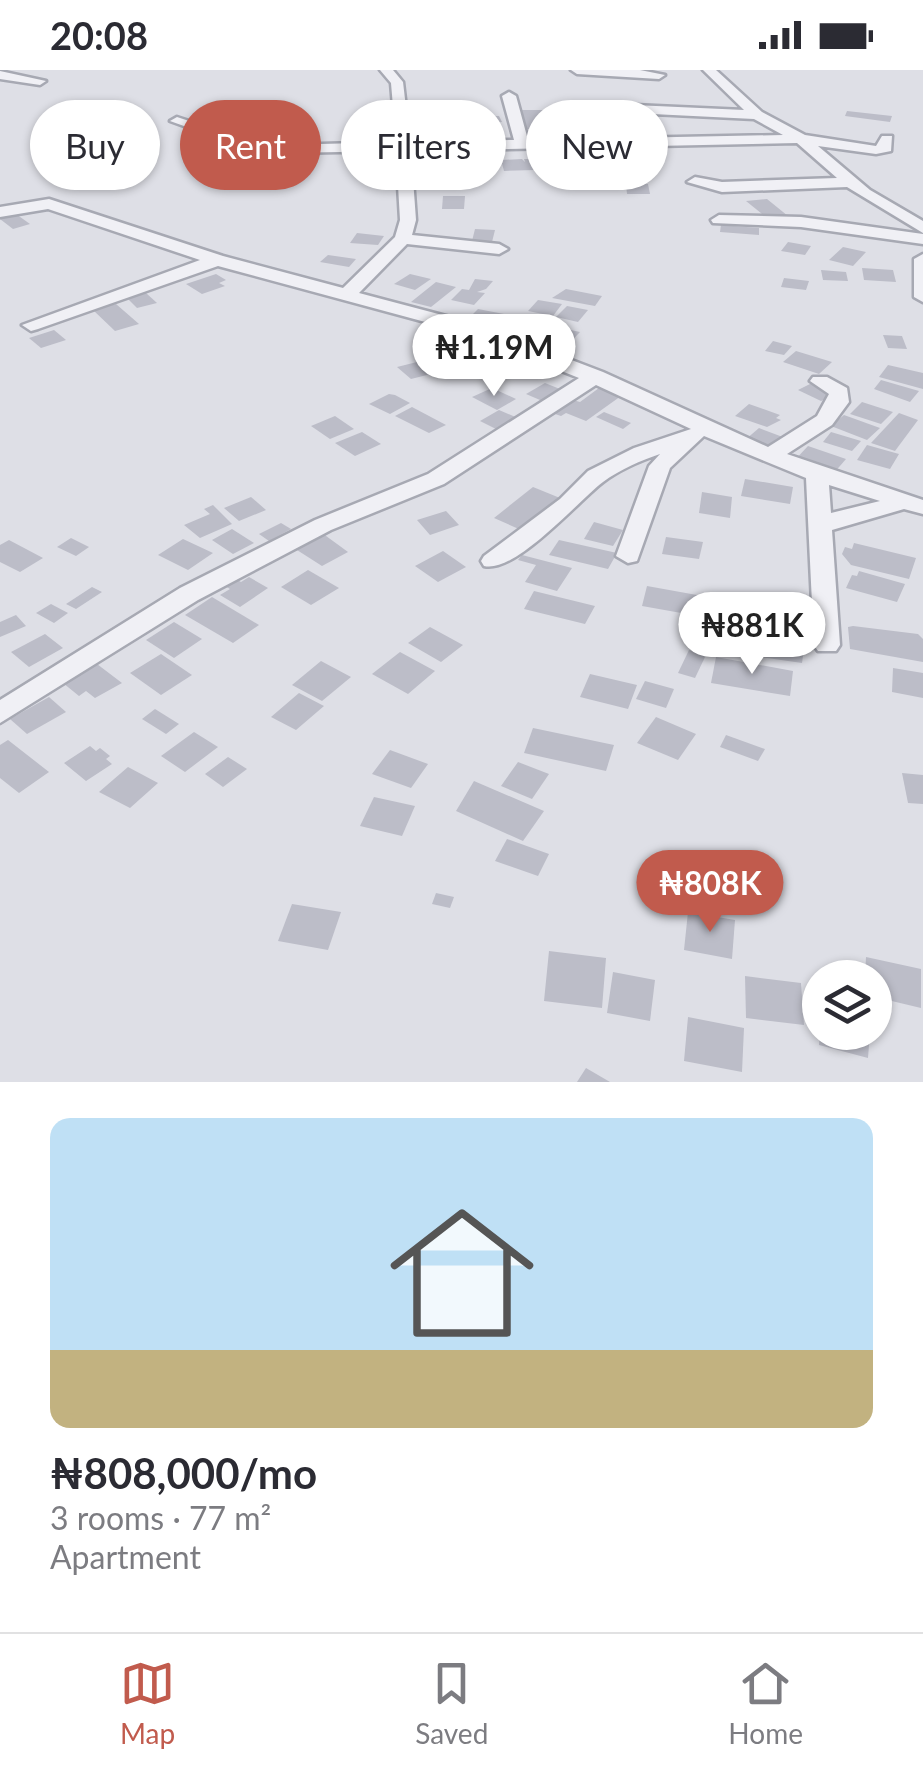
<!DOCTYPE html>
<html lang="en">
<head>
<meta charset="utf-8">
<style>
  :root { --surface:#fff; --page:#f2f2f3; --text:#2b2b33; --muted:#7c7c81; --line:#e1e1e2; --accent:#c15b4d }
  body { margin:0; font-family:Lato,sans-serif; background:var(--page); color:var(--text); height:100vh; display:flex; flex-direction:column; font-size:38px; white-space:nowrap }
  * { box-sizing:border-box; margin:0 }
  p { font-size:32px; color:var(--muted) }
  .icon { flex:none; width:55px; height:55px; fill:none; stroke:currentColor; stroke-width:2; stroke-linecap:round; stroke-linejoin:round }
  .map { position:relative; height:1012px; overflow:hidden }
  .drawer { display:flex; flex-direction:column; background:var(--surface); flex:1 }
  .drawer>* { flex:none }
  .banner { position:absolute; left:30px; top:30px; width:865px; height:90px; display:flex; gap:20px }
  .tools { position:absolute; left:802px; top:890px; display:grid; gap:20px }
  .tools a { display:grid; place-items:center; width:90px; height:90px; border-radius:50%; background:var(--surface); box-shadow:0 2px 8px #0004; font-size:50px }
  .price { position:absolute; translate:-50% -85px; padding:0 22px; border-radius:35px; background:#fff; color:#222; font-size:32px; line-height:65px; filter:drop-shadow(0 2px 5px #0008) }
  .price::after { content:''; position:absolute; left:50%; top:60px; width:30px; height:22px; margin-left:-15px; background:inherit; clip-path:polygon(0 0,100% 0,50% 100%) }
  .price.active { background:var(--accent); color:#fff }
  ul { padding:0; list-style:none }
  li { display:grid; align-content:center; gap:20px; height:530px; padding:0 50px }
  li span { display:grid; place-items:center; height:310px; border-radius:20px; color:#555 }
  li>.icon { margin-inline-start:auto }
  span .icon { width:180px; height:180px; fill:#fffc; stroke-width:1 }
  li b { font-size:42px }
  .chip { padding:0 35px; border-radius:45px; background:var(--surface); box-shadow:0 2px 8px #0004; font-size:35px; line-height:90px }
  .chip.active { background:var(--accent); color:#fff }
  .status { display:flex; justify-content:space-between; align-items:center; height:70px; padding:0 50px; background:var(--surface); direction:ltr }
  .status svg { height:28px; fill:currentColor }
  .tabs { display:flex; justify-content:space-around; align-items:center; height:140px; border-top:2px solid var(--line); background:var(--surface); font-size:28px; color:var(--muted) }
  .tabs a { display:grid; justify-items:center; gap:5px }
  .tabs .active { color:var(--accent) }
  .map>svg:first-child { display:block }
  .building { fill:#bcbdc8 }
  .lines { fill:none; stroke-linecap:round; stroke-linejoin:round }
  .minor-casing { stroke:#a7a9b3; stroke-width:5 }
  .minor { fill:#f0f0f5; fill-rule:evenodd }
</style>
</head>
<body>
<div class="status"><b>20:08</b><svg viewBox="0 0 49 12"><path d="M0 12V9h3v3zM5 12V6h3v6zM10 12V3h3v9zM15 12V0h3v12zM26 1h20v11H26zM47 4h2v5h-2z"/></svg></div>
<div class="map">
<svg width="923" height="1012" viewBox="0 0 923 1012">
  <rect width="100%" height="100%" fill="#dedfe6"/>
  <g class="building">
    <path d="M522,40H545L546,55H540V59H525Z"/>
    <path d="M847,41L892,46L890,52L845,46Z"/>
    <path d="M499,46L502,52L465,54L463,47Z"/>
    <path d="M83,77L96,83L62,95L50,90Z"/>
    <path d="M391,89V96L356,95L360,90Z"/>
    <path d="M420,89H453L452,97H418Z"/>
    <path d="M522,89L525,92L524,89H530L534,100L504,101L501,90Z"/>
    <path d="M532,89L559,90L563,98L538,102Z"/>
    <path d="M626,114H648L650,124H627Z"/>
    <path d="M443,126H465L464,139H442Z"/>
    <path d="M767,129L788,146L767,148L746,131Z"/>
    <path d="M16,144L30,154L13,159L0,149Z"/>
    <path d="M721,155L759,158V165L720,162Z"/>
    <path d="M475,159L495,160L492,172L472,171Z"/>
    <path d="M357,163L384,166L378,175L350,173Z"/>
    <path d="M788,172L811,176L805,185L781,181Z"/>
    <path d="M843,177L866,182L853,196L829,190Z"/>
    <path d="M328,185L356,189L349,197L320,192Z"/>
    <path d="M862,198L893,200L896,212L864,210Z"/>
    <path d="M821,200L846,202L848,211L823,210Z"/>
    <path d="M216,204L226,210L219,213L225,216L202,224L186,214Z"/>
    <path d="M410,204L431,209L415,220L394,214Z"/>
    <path d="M784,208L809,211L806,220L781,217Z"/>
    <path d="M475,209L493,211L486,219L477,222L485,223L474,235L451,230L462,219L469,220Z"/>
    <path d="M436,212L456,217L431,237L411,232Z"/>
    <path d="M566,219L602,226L595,236L552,228Z"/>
    <path d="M146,223L157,233L137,238L127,228Z"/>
    <path d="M538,230L562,234L553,246L528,241Z"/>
    <path d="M116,234L139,254L115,261L93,240Z"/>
    <path d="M567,236L588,240L578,252L556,247Z"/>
    <path d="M478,239L504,244L494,255L468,249Z"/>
    <path d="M528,244L549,248L531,266L510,262Z"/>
    <path d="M557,257L580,262L561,282L538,277Z"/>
    <path d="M54,260L66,270L41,278L29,268Z"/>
    <path d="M883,265L902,266L907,279L888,278Z"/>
    <path d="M773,271L792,276L784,285L765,281Z"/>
    <path d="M796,281L832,292L819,304L783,292Z"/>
    <path d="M417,292L431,304L411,309L397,297Z"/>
    <path d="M888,295L923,303V319L879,307Z"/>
    <path d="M881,310L919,321L910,332L874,319Z"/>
    <path d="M545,313L565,321L547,333L526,324Z"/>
    <path d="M812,313L835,324L821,331L798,320Z"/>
    <path d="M492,318L516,329L497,340L472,327Z"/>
    <path d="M599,318L621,326L586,351L566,343L561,346L552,343L573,330L580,332Z"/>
    <path d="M389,324L395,325L410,333L390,344L369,334Z"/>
    <path d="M862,332L893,342L881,354L850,344Z"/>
    <path d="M749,334L780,345L776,348L781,350L767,357L735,346Z"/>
    <path d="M412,337L446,355L429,363L395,346Z"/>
    <path d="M499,340L520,349L500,361L480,351Z"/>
    <path d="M604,342L631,353L623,359L596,347Z"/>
    <path d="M899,343L918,350L895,381L871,373Z"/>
    <path d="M844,345L880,358L867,370L831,356Z"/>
    <path d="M335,346L354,359L330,369L311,356Z"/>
    <path d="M759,358L788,369L774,381L745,370Z"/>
    <path d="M362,362L381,374L355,386L335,373Z"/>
    <path d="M831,362L861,371L852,381L823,372Z"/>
    <path d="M867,375L899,384L890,399L857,390Z"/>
    <path d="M808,376L846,389L833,404L794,391Z"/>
    <path d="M745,409L793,417L790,434L741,426Z"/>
    <path d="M533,417L560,428L521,460L494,448Z"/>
    <path d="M702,422L732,427L730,448L699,443Z"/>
    <path d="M251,427L266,440L239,451L224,438Z"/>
    <path d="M213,435L232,454L200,468L184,455L210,444L204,439Z"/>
    <path d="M446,441L459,455L430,465L417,450Z"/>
    <path d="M594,452L623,460L613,476L584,469Z"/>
    <path d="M281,453L291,459L269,471L259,464Z"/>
    <path d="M232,459L254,473L233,484L212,470Z"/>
    <path d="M322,463L348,482L322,496L297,480Z"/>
    <path d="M666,467L703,472L699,489L662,484Z"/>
    <path d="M71,468L89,477L76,486L57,477Z"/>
    <path d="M183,469L213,483L188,500L158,485Z"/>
    <path d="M9,470L43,488L20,502L0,492V475Z"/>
    <path d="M559,470L617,483L608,499L549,485Z"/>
    <path d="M854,473L916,488L909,509L851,495L842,484L845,477L852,479Z"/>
    <path d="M443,481L466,497L438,512L415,496Z"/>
    <path d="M522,485L572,498L557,521L525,512L536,495L518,490Z"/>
    <path d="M308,500L339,518L311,535L281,517Z"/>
    <path d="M859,501L905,514L897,532L846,518L852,505L857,506Z"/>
    <path d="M249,507L268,518L240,537L220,525L230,519L225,516L236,509L241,512Z"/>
    <path d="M647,516L719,529L715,549L642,536Z"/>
    <path d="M92,517L102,522L76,539L66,534Z"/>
    <path d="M534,521L595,536L585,554L524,539Z"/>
    <path d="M212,527L259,555L233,573L185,545Z"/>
    <path d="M51,534L68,543L54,553L36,543Z"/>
    <path d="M16,545L26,556L0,567V552Z"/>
    <path d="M174,552L202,569L174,588L146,570Z"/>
    <path d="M853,556L918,564L923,569V592L850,579L848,557Z"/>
    <path d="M430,557L463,575L441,592L408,573Z"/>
    <path d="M723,557L805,572L802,593L718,581Z"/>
    <path d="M45,564L63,578L29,597L11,582Z"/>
    <path d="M689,580L706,585L695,608L678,603Z"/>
    <path d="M400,582L435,601L408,624L372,604Z"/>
    <path d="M161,584L192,605L161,625L130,603Z"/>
    <path d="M716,587L793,601L790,626L711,613Z"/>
    <path d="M321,591L351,607L322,631L292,615Z"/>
    <path d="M97,594L122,613L95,628L86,621L79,626L63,613Z"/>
    <path d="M893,598L923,603V628L892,622Z"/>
    <path d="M590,604L637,615L628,639L580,627Z"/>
    <path d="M645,611L674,619L666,638L636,629Z"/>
    <path d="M299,623L324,636L296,660L271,647Z"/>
    <path d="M49,627L66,642L27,664L10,649Z"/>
    <path d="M155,639L179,654L166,664L142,649Z"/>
    <path d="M656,647L696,664L678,690L637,673Z"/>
    <path d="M533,658L614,675L606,701L524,683Z"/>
    <path d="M194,662L218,677L185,702L161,686Z"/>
    <path d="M726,665L765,679L758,691L720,677Z"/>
    <path d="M8,670L49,702L19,723L0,708V675Z"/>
    <path d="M90,676L96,681L100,678L110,686L106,689L112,694L86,711L64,693Z"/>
    <path d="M390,680L428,694L411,718L372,704Z"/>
    <path d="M228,687L247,699L223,717L205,704Z"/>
    <path d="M518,692L549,704L532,729L501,716Z"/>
    <path d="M128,697L158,713L130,738L99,722Z"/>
    <path d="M902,703L923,705V734L908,733Z"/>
    <path d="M474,711L544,741L523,771L456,741Z"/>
    <path d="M374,727L415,736L402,766L360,756Z"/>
    <path d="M507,769L549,784L538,806L495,791Z"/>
    <path d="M436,823L454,827L450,838L432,834Z"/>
    <path d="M292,834L341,842L328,880L278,871Z"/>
    <path d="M688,842L735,850L732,889L684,880Z"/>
    <path d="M549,881L606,888L602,938L544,931Z"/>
    <path d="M866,887L921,899V938L875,927V908H865Z"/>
    <path d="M613,902L655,910L650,951L607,943Z"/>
    <path d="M745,906L801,913L804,955L746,948Z"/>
    <path d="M688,947L744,958L742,1002L684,991Z"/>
    <path d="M820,962H870L868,988L819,975Z"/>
    <path d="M586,998L610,1012H577Z"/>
  </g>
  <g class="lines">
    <g class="minor-casing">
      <g id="minor">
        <path d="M380,0H393L403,12L410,72L514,70L502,26L509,22L516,26L528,70L783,65L754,49L612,42L605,38L612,34L744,40L703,0H716L762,42L805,65L876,76L882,66H892L891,81L876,84L818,76L870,120L923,151V163L847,117L722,122L687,112L695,107L722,112L837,108L797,73L411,81L416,150L412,165L499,174L508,179L499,184L407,174L359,223L480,255L603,302L768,377L817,346L829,324L810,311L813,307H827L847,318L849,332L832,355L787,384L923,430V444L904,439L832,460L840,575L836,581H818L814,575L806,408L704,366L670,398L637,491L628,493L616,486L649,396L660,384C642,390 619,400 603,412C578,431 515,504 484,496L481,491L484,486L560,429L588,401L634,378L691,359L596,315L444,414L331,460L198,530L0,653V630L180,518L315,450L428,404L579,308L466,263L218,196L38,259L31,261L22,255L200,190L48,139L0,147V137L49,129L223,186L343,218L395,167L400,150L396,81L284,83L248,79L170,51L177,47L250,71L284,75L396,72L391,13ZM829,415L880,431L831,443Z"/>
        <path d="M571,0H640L665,5L659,9L577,4Z"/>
        <path d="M0,1L46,11L40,15L0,9Z"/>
        <path d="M719,145L801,147L923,164V174L801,157L713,153L711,150Z"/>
        <path d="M923,184V232L914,227V189Z"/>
      </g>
    </g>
    <use href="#minor" class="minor"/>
  </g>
</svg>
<div class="tools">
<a><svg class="icon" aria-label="layers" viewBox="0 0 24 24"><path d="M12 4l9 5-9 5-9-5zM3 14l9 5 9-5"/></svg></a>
</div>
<b class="price" style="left:494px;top:329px">₦1.19M</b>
<b class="price" style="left:752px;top:607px">₦881K</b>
<b class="price active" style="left:710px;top:865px">₦808K</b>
<div class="banner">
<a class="chip">Buy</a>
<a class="chip active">Rent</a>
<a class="chip">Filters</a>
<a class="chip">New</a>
</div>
</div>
<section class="drawer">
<ul>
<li><span style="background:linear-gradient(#bfe0f5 75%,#c2b280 0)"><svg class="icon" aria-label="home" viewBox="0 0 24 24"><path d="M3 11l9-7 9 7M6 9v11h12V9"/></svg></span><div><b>₦808,000/mo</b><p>3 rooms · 77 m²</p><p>Apartment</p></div></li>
</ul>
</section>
<nav class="tabs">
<a class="active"><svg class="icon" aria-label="map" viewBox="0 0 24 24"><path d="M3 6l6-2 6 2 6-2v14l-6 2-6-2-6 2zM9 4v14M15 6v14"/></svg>Map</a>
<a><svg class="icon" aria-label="saved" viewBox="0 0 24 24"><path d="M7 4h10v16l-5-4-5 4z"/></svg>Saved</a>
<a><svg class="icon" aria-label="home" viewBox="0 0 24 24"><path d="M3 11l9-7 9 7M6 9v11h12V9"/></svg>Home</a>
</nav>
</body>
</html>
